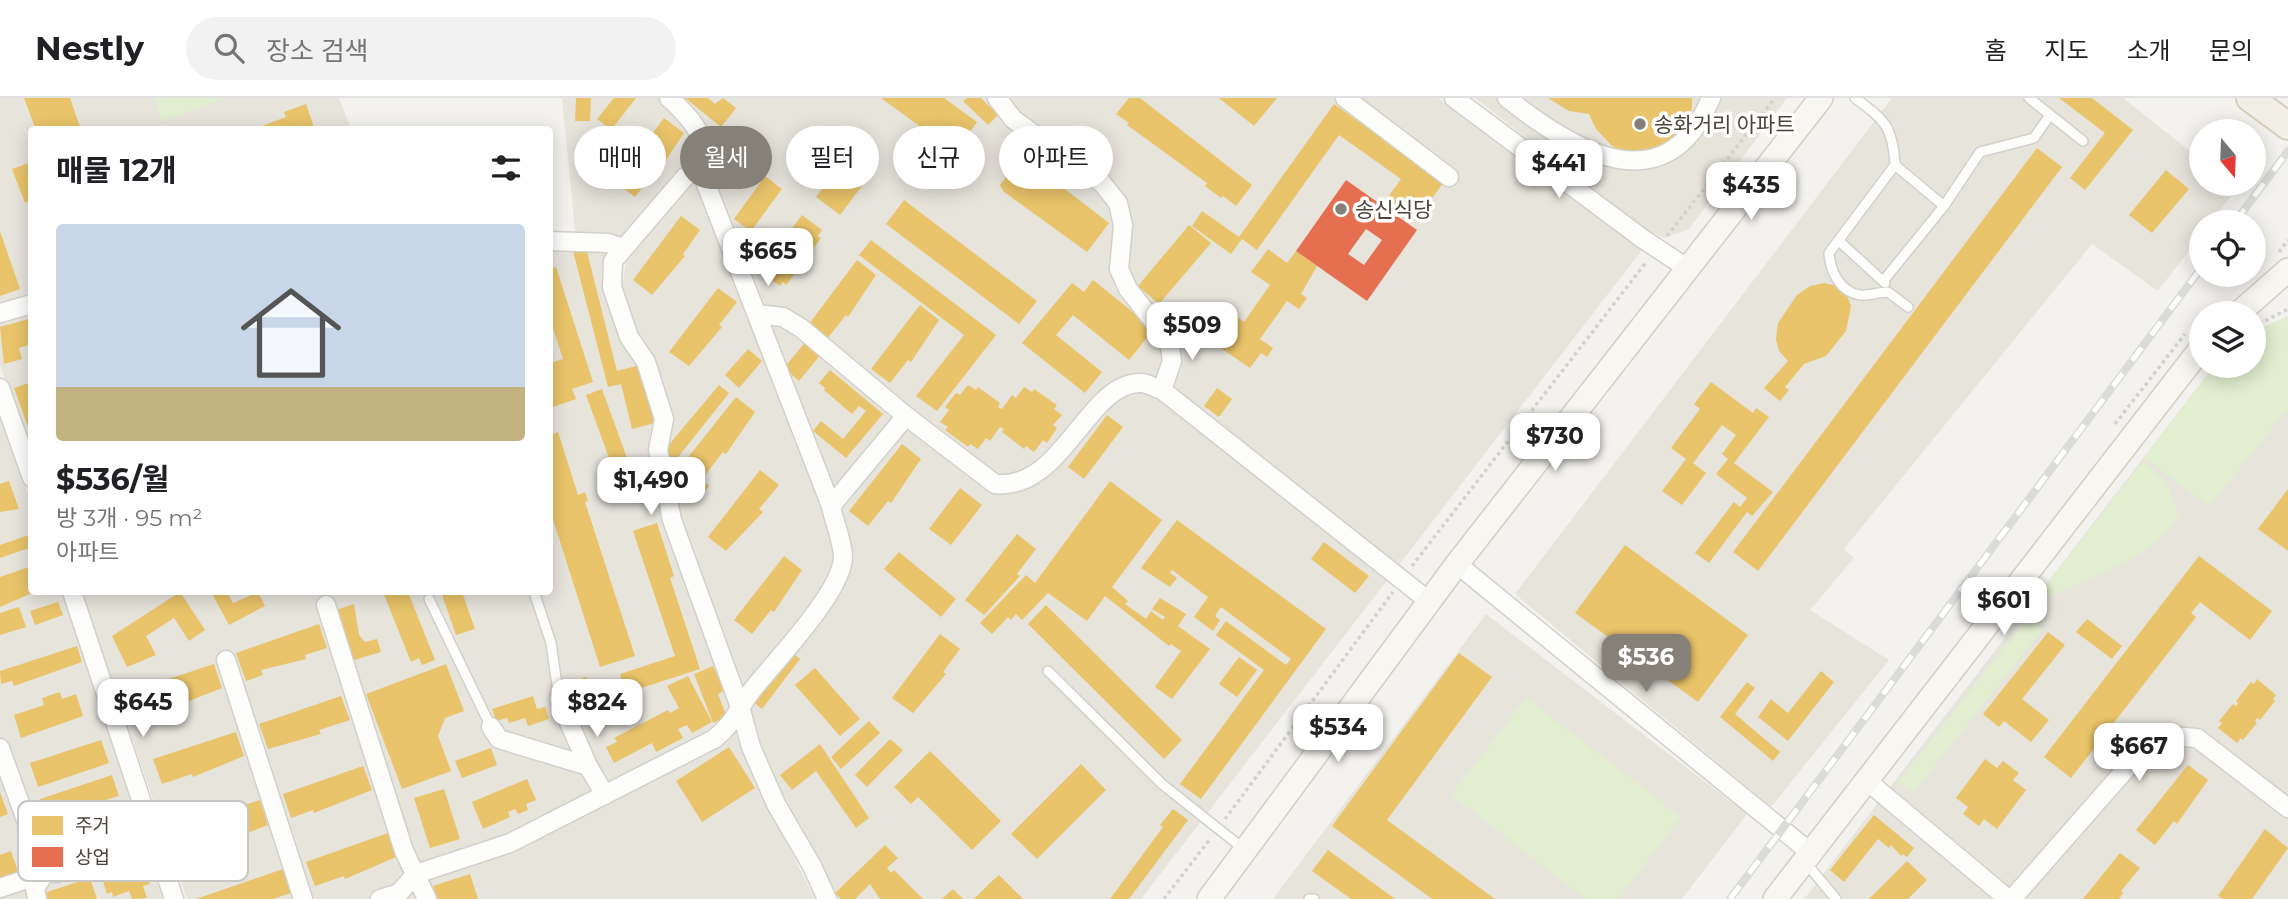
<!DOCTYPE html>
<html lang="ko">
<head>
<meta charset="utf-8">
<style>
  :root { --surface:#fff; --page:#f2f2f2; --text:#202124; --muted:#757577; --line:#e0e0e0; --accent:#868178 }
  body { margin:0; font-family:Montserrat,"Noto Sans KR",sans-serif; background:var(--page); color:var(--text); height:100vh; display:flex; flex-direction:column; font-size:26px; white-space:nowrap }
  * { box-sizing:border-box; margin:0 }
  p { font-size:23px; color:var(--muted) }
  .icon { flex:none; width:38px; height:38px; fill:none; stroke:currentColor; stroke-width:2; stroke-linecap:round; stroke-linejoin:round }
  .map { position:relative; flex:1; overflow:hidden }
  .panel { position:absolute; left:28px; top:28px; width:525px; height:469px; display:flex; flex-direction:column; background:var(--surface); border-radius:7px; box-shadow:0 4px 18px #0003 }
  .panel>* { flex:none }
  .hud { position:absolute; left:574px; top:28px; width:665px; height:63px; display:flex; gap:14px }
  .needle { width:46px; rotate:161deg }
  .tools { position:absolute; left:2189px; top:21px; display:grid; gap:14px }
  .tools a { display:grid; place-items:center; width:77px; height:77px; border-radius:50%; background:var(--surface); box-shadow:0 4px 18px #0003; font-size:35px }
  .price { position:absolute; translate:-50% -60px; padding:0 16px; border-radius:14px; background:#fff; color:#222; font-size:23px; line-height:46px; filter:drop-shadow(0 2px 4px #0008) }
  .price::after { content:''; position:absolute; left:50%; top:42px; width:21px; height:16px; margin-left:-10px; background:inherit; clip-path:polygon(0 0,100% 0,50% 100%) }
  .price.current { background:var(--accent); color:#fff }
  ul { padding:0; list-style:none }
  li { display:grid; align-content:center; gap:14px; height:371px; padding:0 28px }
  li span { display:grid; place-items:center; height:217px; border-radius:7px; color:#555 }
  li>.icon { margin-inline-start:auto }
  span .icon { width:126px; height:126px; fill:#fffc; stroke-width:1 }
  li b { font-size:30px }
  h2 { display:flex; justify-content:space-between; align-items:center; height:84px; padding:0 28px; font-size:30px }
  .pill { padding:0 24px; border-radius:32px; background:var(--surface); box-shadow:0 4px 18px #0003; font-size:24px; line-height:63px }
  .pill.current { background:var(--accent); color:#fff }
  header { display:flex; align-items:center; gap:42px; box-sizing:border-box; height:98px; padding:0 35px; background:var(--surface); border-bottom:2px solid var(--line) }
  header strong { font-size:33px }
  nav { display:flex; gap:38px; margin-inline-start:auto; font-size:24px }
  .search { width:490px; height:63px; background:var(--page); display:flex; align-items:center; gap:18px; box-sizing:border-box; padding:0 24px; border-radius:38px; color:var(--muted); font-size:26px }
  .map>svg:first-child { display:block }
  .residential { fill:#e7e4dc }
  .green { fill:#e1eecf }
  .homes { fill:#e9c46a }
  .shops { fill:#e76f51; fill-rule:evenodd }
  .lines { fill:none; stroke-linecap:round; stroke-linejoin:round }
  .lane-casing { stroke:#d2d0cb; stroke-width:12 }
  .street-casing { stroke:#d2d0cb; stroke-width:21 }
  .secondary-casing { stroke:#d3cfc5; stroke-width:26 }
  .primary-casing { stroke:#d6cebb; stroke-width:30 }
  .path { stroke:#d3d2cc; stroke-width:3.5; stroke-dasharray:3.5 3.5; stroke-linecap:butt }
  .lane { stroke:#fdfdfc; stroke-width:9 }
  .street { stroke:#fdfdfc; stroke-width:18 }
  .secondary { stroke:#f7f6f1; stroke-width:23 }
  .primary { stroke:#f2efe6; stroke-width:26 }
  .rail-casing { stroke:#dbdbda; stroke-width:8 }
  .rail { stroke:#fff; stroke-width:5; stroke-dasharray:16; stroke-linecap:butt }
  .poi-dot { fill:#868178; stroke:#fff; stroke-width:2.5 }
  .labels { text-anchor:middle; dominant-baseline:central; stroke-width:7; stroke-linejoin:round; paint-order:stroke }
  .poi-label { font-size:21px; fill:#4b4439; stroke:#fff; text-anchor:start }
  .key { fill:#fff; stroke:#c9c7c4; stroke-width:2 }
  .key-label { font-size:19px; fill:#4b4439 }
</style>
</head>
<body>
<header>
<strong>Nestly</strong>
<div class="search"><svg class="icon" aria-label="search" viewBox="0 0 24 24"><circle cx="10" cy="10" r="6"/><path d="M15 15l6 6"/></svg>장소 검색</div>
<nav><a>홈</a><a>지도</a><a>소개</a><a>문의</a></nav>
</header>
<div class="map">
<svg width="2288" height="801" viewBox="0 0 2288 801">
  <rect width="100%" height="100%" fill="#f4f2ee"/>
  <g class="residential">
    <path d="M0,0H339L351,31L32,32L31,198L0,206Z"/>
    <path d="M562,0H1438L1642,152L1141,801H835L782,699L754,632L668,379L665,340L672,317L650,256L635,235L622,192L627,157L577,136L575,132Z"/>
    <path d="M1475,0H1787L1689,131L1664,140L1642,130Z"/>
    <path d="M1892,0H2123L2201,62L2202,86H2231L2237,90L2211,124H2202L2201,137L2158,193L2092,146L1844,451L1854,460L1810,512L1889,562L1771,709L1515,496Z"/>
    <path d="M550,148L609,154L659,323L651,345L654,378L668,432L763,699L815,801H187L82,494H550Z"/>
    <path d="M31,215V354L0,267V224Z"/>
    <path d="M2288,218V801H1804L2214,268H2254V234Z"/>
    <path d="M0,316L31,404L32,494H62L163,801H0Z"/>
    <path d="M1486,516L1747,716L1682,801H1273Z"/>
  </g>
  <g class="green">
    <path d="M154,0H225L162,23Z"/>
    <path d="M2288,218V311L2209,408L2144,359L2214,268H2254V234Z"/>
    <path d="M2143,363L2166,384L2179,416C2157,459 2090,479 2046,500L2040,495Z"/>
    <path d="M2028,520L2043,531L1913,695L1897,685Z"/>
    <path d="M1526,600L1681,719L1618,801H1586L1451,697Z"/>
  </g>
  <g class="homes">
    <path d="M24,0H70L81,32H36Z"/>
    <path d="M576,0H591L590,23H575Z"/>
    <path d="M614,0H636L611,32L597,21Z"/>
    <path d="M685,0H708L715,6L723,0L736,10L721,29Z"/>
    <path d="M881,0H944L977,24L955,54Z"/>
    <path d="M967,0H981L998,17L988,27L963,3Z"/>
    <path d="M1129,0H1140L1252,87L1236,108L1223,98L1221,100L1205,88L1207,85L1127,27L1129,25L1116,16Z"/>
    <path d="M1219,0H1277L1254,28Z"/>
    <path d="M1548,0H1692V10L1684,32L1677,41L1646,55L1623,53L1612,48L1596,31L1589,16L1569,13Z"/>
    <path d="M2059,0H2092L2133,32L2085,92L2070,80L2105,35Z"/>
    <path d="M306,6L315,32H251L286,19L284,14Z"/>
    <path d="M1334,6L1444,84L1415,123L1386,102L1401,81L1339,37L1257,152L1242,141L1231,156L1192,128L1202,113L1239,139Z"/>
    <path d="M664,20L684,35L656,77L653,75L635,99L616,85Z"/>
    <path d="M2037,50L2062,69L1758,473L1733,454Z"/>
    <path d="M852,51L876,69L840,117L816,99Z"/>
    <path d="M1022,58L1109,125L1087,154L1003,93L1000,87Z"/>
    <path d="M32,64V102L25,105L12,71Z"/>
    <path d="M2166,72L2189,91L2152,135L2129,117Z"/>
    <path d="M765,78L782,91L751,133L734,121Z"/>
    <path d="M904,102L1037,203L1019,226L886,126Z"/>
    <path d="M802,117L822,132L818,138L821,140L807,159L804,157L798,165L801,167L786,187L783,184L780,188L760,173Z"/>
    <path d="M681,118L700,132L683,156L685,158L652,197L633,182Z"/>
    <path d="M1189,127L1211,145L1159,206L1138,188Z"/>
    <path d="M0,133L20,191L0,198Z"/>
    <path d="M871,142L996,237L937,313L916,298L964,237L859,157Z"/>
    <path d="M585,146L617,273L640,267L655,325L632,331L621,286L608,289L572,149Z"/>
    <path d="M1268,151L1287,165L1296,153L1317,168L1301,196L1307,200L1299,211L1287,203L1260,241L1273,250L1267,259L1261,255L1250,270L1203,238L1224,209L1244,224L1270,187L1251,174Z"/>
    <path d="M857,162L876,177L848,219L846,217L827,241L809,226Z"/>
    <path d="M556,169L593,284L572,291L576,301L550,310V265L563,261L550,221V171Z"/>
    <path d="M1093,182L1154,231L1129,262L1073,217L1056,237L1102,274L1085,295L1022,245L1072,185L1084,194Z"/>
    <path d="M1824,185L1838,188L1846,195L1851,208L1846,233L1826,258L1804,266L1785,289L1789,292L1780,303L1764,290L1788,263L1779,253L1776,241L1778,225L1797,197L1810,188Z"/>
    <path d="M718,190L737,204L719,227L722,229L689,268L669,254Z"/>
    <path d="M920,207L939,222L911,264L908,262L890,285L871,271Z"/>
    <path d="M32,220V246L19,250L22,261L4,266L0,229Z"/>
    <path d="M807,242L822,255L799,283L784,270Z"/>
    <path d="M748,251L762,263L739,290L725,277Z"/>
    <path d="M830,272L883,316L846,360L813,333L821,323L843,341L866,313L859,308L852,316L824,292L825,290L819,285Z"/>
    <path d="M32,284V327L28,329L14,290Z"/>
    <path d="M1711,284L1753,315L1756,310L1769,319L1734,365L1773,394L1752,418L1747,414L1709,465L1695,455L1734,404L1740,409L1747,400L1716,376L1728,361L1722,356L1736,337L1722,327L1693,365L1706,375L1682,407L1662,393L1686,361L1671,350L1700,311L1694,306Z"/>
    <path d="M719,287L729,295L675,363L665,355L667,349Z"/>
    <path d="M968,287L976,292L978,289L1000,305L998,309L1002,311L1012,297L1016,300L1024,289L1032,294L1034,291L1057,307L1054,311L1062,317L1053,327L1057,330L1047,345L1043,342L1034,354L1026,348L1024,351L1002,334L1004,331L1000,329L990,343L986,340L978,351L970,346L968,349L945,332L948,329L940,324L949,312L945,309L956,295L960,297Z"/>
    <path d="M1217,290L1232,301L1219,319L1204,308Z"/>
    <path d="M602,291L640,396L624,401L586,297Z"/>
    <path d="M736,299L755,314L726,356L723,354L705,377L686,362Z"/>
    <path d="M1107,317L1123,329L1084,381L1068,369Z"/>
    <path d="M558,334L578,397L585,394L588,403L585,404L635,558L600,569L550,412V337Z"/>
    <path d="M902,346L921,361L891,405L888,403L868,428L849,413Z"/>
    <path d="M685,368L709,388L696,404L672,384Z"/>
    <path d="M760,372L779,387L759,411L763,414L726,453L708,439Z"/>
    <path d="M9,383L19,411L0,414V386Z"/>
    <path d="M1110,383L1162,422L1112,489L1128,503L1125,506L1146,521L1151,513L1163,522L1165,519L1152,511L1160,500L1186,516L1178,528L1210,551L1172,601L1155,589L1181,553L1171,546L1169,548L1105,498L1087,523L1048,495L1022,522L1016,516L1011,522L1008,519L992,536L980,525L1026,477L1035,485Z"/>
    <path d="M960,390L982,407L951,447L929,431Z"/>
    <path d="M2288,391V453L2258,431Z"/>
    <path d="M1177,422L1326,531L1201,701L1180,686L1264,572L1216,537L1226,523L1286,567L1291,561L1221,509L1215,518L1220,522L1213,533L1194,519L1208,499L1172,472L1170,475L1177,480L1170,489L1141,470Z"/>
    <path d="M657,425L674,478L670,480L700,571L626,595L620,576L675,558L633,433Z"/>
    <path d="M32,436V449L0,460V447Z"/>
    <path d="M1017,436L1036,451L1017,476L1020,478L984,517L965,502Z"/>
    <path d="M1324,444L1369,478L1355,495L1311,461Z"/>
    <path d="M1625,447L1748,537L1698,604L1575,515Z"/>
    <path d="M899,454L956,501L941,519L884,471Z"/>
    <path d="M784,458L802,472L774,514L771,512L752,536L734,522Z"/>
    <path d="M2199,458L2272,513L2250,542L2200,504L2191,515L2196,519L2071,680L2044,659Z"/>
    <path d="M32,468V495L0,509V479Z"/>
    <path d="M180,494L205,532L189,543L174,520L146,538L156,557L127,569L112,538Z"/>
    <path d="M211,494H227L233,505L258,494L265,508L229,527Z"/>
    <path d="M383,494H408L435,562L422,567L419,560L411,564Z"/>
    <path d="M441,494H462L475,531L456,537Z"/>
    <path d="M58,504L63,517L35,527L30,513Z"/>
    <path d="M354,506L359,537L365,544L377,541L381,554L351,563L336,512Z"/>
    <path d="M1046,507L1182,642L1164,661L1028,526Z"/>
    <path d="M19,509L26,529L0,537V515Z"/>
    <path d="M2087,521L2122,548L2112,561L2076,534Z"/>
    <path d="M319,526L327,550L305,557L306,561L261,572L263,577L246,583L236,555Z"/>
    <path d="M2048,534L2065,547L2022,601L2049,622L2031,644L2004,623L1999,629L1983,616Z"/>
    <path d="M940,536L960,551L943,574L946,576L913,615L892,600Z"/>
    <path d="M77,548L82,564L14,588L12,583L1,586L0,573Z"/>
    <path d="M790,553L800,561L762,611L751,602Z"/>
    <path d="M1459,555L1492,579L1387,722L1495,801H1432L1332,728Z"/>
    <path d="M1239,559L1257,572L1237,599L1219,586Z"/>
    <path d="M214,566L222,590L171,610L169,607L139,617L132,593Z"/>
    <path d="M446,566L464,613L445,620L438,638L451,673L402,691L366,596Z"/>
    <path d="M713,568L724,593L718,596L727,619L713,625L694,576Z"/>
    <path d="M815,570L860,621L840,638L795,587Z"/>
    <path d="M1821,573L1834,584L1788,643L1758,619L1771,601L1788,615Z"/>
    <path d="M688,578L712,624L692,635L687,627L678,631L683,640L656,654L652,645L614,665L606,649L617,644L614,640L668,612L670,615L679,610L667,588Z"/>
    <path d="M586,579L591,592L613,584L618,597L595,605L593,599L572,606L565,587Z"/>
    <path d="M2257,581L2276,597L2273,601L2275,603L2260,622L2257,620L2255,623L2257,625L2243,642L2241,640L2237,645L2218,630L2222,625L2219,623L2233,606L2236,608L2238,605L2236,603L2251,584L2254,586Z"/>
    <path d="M1747,584L1755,590L1735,616L1780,654L1773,663L1720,619Z"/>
    <path d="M60,594L62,601L76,596L83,618L21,640L14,617L44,607L42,600Z"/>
    <path d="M341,598L350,622L319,632L321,636L268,651L259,626Z"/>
    <path d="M533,598L537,611L545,609L549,621L528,628L525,620L509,625L507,620L496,623L492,611Z"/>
    <path d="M612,601L621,620L594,634L584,615Z"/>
    <path d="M869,623L880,635L841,671L831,659Z"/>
    <path d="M236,634L244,658L193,679L192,676L162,686L153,661Z"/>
    <path d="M890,641L903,652L867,689L855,677Z"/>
    <path d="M101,642L109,665L38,689L30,665Z"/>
    <path d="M820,646L869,720L856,730L816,673L792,692L780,677Z"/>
    <path d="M729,649L755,690L702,724L676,683Z"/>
    <path d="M491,650L497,667L462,680L455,663Z"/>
    <path d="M930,653L1001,723L972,752L918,699L911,706L894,689Z"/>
    <path d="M1985,661L1997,670L2003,663L2019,675L2013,682L2026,692L1997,731L1984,721L1979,728L1963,716L1968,709L1956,700Z"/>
    <path d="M1081,666L1106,692L1037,761L1011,736Z"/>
    <path d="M2188,667L2208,682L2177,726L2174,723L2155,747L2136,732Z"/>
    <path d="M363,668L372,692L314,715L313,712L291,720L283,696Z"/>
    <path d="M112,677L119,698L46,720L40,701Z"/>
    <path d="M527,681L536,702L526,706L528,712L518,716L515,711L508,714L510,719L483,731L472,704Z"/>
    <path d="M444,691L460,741L430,750L414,700Z"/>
    <path d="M0,694L8,716L0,719Z"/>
    <path d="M260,702L268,727L217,747L216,744L186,754L178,730Z"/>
    <path d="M1173,711L1188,722L1129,801H1110L1163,729L1160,727Z"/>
    <path d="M1874,717L1914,750L1907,759L1903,756L1901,758L1891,747L1889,750L1878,741L1844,784L1830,772Z"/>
    <path d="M2265,731L2288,750L2252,801H2223L2218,798Z"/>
    <path d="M388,735L396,759L345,781L344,778L315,788L306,764Z"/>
    <path d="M885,747L898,760L887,770L891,775L894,772L923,801H880L870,786L855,801H841L835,795Z"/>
    <path d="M1328,752L1395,801H1351L1312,773Z"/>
    <path d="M11,753L19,776L0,782V757Z"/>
    <path d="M2120,755L2140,770L2121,793L2123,795L2119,801H2083Z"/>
    <path d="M1907,763L1927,782L1908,801H1869Z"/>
    <path d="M142,766L150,786L143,788L147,800L132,801L129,793L113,799L112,794L107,796L102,780Z"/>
    <path d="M283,771L291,795L273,801H196Z"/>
    <path d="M470,776L478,801H437L433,788Z"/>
    <path d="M999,777L1023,801H974L991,784Z"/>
    <path d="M90,780L97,801H43L41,796Z"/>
    <path d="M953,791L963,801H942Z"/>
  </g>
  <path class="shops" d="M1346,82L1417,132L1367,203L1296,153ZM1366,131L1382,142L1364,167L1348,156Z"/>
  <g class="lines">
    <g class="lane-casing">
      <g id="lane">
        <path d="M1855,0C1885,22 1893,29 1895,67L1829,155C1830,173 1840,194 1860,197C1868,198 1879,194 1888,194L1908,209"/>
        <path d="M2029,0L2083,43"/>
        <path d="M1944,108L1980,54L2034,40L2050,17"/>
        <path d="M1839,143L1885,185"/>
        <path d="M1884,182L1944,108L1895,67"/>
        <path d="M534,494L551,545L559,601"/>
        <path d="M429,501L491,629"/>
        <path d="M1048,573L1162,686L1245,752"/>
        <path d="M1806,765L1836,801"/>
        <path d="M1309,801H1314"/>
      </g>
    </g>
    <g class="street-casing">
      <g id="street">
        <path d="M669,0C704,32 703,39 706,86L831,408"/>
        <path d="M997,0L1013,21L1102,85L1118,105L1123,127L1119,171L1128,191L1169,243L1172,263L1162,292L1430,504"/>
        <path d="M1345,0L1449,79"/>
        <path d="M1454,0L1643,141L1687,170"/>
        <path d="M1507,0C1573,53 1666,109 1711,0"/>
        <path d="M705,66L685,79L613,163L612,189L629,239L646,264L664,321L658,352L672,422L741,612L751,649L776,706L812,768L827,801"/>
        <path d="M550,143L608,145L623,150"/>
        <path d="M0,215L32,206"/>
        <path d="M757,216L783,219L801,230L906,318L995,386C1063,393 1088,283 1141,285C1147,285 1156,290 1162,292"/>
        <path d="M0,290L32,380"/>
        <path d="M1457,466L1811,755"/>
        <path d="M72,494L174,801"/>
        <path d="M326,507L404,753L427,801"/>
        <path d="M226,562L303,801"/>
        <path d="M559,601L588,668L605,697"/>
        <path d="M491,629L499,641L588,668"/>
        <path d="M0,650L45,775H57L156,743"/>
        <path d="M1866,682L2008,801"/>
        <path d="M0,790L45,775"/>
        <path d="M37,801L35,790L45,775"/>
        <path d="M380,801L399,795L416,776L510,745L714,641C735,625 738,610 753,591C776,562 841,495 843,460C843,444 834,424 831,408L906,318"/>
        <path d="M2012,801L2147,647L2170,638L2197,640L2288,710"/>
      </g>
    </g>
    <g class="secondary-casing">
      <g id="secondary">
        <path d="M2239,215L2288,172"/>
        <path d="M1209,801L1457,466L1821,0"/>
        <path d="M1775,801L2202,249"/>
      </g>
    </g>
    <g class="primary-casing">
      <path id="primary" d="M2250,0L2288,28"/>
    </g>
    <g class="path">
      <path d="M1667,138L1775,0"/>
      <path d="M2279,154L2288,142"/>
      <path d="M2259,226L2288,211"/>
      <path d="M2115,326L2185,236"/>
      <path d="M1412,468L1647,163"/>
      <path d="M1225,721L1393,494"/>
      <path d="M1164,801L1210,741"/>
    </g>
    <use href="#lane" class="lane"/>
    <use href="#street" class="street"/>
    <use href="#secondary" class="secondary"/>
    <use href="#primary" class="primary"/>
    <g class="rail-casing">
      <g id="rail">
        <path d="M2235,124L2288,53"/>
        <path d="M1730,801L2202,169"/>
      </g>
    </g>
    <use href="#rail" class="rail"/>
  </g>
  <g class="poi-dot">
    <circle cx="1640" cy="26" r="7"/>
    <circle cx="1341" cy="111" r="7"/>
  </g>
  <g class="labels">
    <g class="poi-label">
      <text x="1654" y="26">송화거리 아파트</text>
      <text x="1355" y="111">송신식당</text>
    </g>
  </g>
  <rect x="18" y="703" width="230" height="80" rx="10" class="key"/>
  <rect x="32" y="718" width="31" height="19" fill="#e9c46a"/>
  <rect x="32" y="749" width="31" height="20" fill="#e76f51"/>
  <g class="key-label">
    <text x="75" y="734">주거</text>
    <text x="75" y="766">상업</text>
  </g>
</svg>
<div class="tools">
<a><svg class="needle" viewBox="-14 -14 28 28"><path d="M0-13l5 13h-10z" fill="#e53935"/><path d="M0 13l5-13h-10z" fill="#757577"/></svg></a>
<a><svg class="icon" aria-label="locate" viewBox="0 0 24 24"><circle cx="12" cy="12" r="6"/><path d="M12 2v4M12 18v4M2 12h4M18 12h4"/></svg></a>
<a><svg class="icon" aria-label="layers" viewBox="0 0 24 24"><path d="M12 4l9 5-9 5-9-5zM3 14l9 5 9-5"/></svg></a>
</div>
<b class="price" style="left:1559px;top:102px">$441</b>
<b class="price" style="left:1751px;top:124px">$435</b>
<b class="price" style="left:768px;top:190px">$665</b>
<b class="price" style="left:1192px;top:264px">$509</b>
<b class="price" style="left:1555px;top:375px">$730</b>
<b class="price" style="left:651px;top:419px">$1,490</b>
<b class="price" style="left:2004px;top:539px">$601</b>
<b class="price current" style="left:1646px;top:596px">$536</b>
<b class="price" style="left:143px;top:641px">$645</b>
<b class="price" style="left:597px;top:641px">$824</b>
<b class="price" style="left:1338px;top:666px">$534</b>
<b class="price" style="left:2139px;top:685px">$667</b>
<div class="hud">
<a class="pill">매매</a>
<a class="pill current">월세</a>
<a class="pill">필터</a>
<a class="pill">신규</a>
<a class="pill">아파트</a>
</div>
<section class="panel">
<h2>매물 12개<svg class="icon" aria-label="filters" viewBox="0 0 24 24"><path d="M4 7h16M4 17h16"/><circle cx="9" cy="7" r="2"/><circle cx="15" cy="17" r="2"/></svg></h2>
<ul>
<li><span style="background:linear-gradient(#c9d6e8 75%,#c2b280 0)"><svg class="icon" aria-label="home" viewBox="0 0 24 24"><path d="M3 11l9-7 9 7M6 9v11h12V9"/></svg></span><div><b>$536/월</b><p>방 3개 · 95 m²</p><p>아파트</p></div></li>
</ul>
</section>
</div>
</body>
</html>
